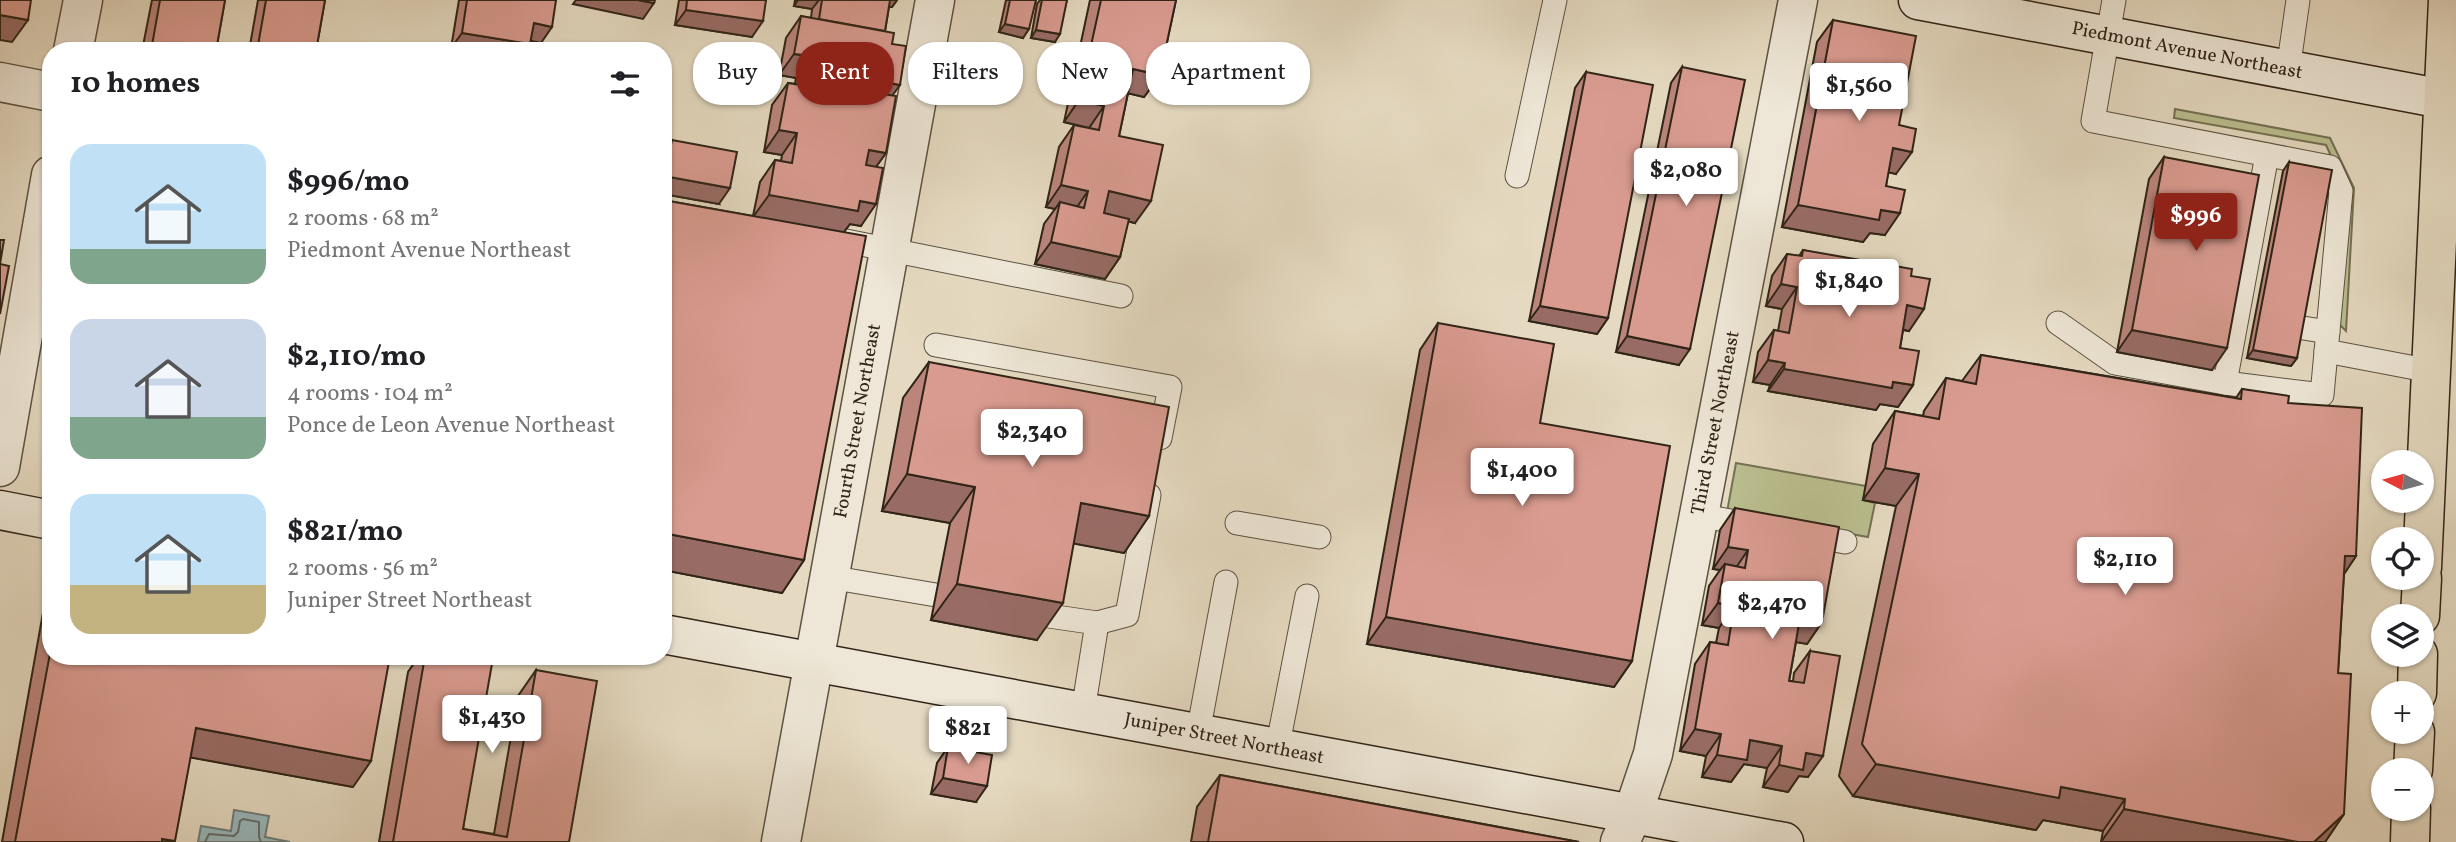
<!DOCTYPE html>
<html lang="en">
<head>
<meta charset="utf-8">
<style>
  :root { --surface:#fff; --page:#f6f6f6; --text:#202124; --muted:#757577; --accent:#8f2418 }
  body { margin:0; font-family:Vollkorn,serif; background:var(--page); color:var(--text); height:100vh; display:flex; flex-direction:column; font-size:26px; white-space:nowrap }
  * { box-sizing:border-box; margin:0 }
  p { font-size:23px; color:var(--muted) }
  .icon { flex:none; width:38px; height:38px; fill:none; stroke:currentColor; stroke-width:2; stroke-linecap:round; stroke-linejoin:round }
  .map { position:relative; flex:1; overflow:hidden }
  .panel { position:absolute; left:42px; top:42px; width:630px; height:623px; display:flex; flex-direction:column; background:var(--surface); border-radius:28px; box-shadow:0 2px 5px #0004 }
  .panel>* { flex:none }
  .hud { position:absolute; left:693px; top:42px; width:665px; height:63px; display:flex; gap:14px }
  .needle { width:46px; rotate:276deg }
  .controls { position:absolute; left:2371px; top:450px; display:grid; gap:14px }
  .controls a { display:grid; place-items:center; width:63px; height:63px; border-radius:50%; background:var(--surface); box-shadow:0 2px 5px #0004; font-size:35px }
  .price { position:absolute; translate:-50% -60px; padding:0 16px; border-radius:7px; background:#fff; color:#222; font-size:23px; line-height:46px; filter:drop-shadow(0 2px 4px #0008) }
  .price::after { content:''; position:absolute; left:50%; top:42px; width:21px; height:16px; margin-left:-10px; background:inherit; clip-path:polygon(0 0,100% 0,50% 100%) }
  .price.selected { background:var(--accent); color:#fff }
  ul { padding:0; list-style:none }
  li { display:flex; align-items:center; gap:21px; height:175px; padding:0 28px }
  li span { display:grid; place-items:center; flex:none; width:196px; height:140px; border-radius:21px; color:#555 }
  li>.icon { margin-inline-start:auto }
  span .icon { width:84px; height:84px; fill:#fffc; stroke-width:1 }
  li b { font-size:30px }
  h2 { display:flex; justify-content:space-between; align-items:center; height:84px; padding:0 28px; font-size:30px }
  .chip { padding:0 24px; border-radius:28px; background:var(--surface); box-shadow:0 2px 5px #0004; font-size:24px; line-height:63px }
  .chip.selected { background:var(--accent); color:#fff }
  .map>svg:first-child { display:block }
  .green { fill:#babe8f; stroke:#747153; stroke-width:2 }
  .water { fill:#99b8bc; stroke:#6f7d7a; stroke-width:2 }
  .lines { fill:none; stroke-linecap:round; stroke-linejoin:round }
  .shore { stroke:#646e6a; stroke-width:2 }
  .lane-casing { stroke:#5c5242; stroke-width:25 }
  .street-casing { stroke:#5c5242; stroke-width:41 }
  .secondary-casing { stroke:#2f2417; stroke-width:41 }
  .highway-casing { stroke:#2f2417; stroke-width:41 }
  .lane { stroke:#eee7d7; stroke-width:23 }
  .street { stroke:#eee7d7; stroke-width:38 }
  .secondary { stroke:#eee7d7; stroke-width:38 }
  .highway { stroke:#e5dac1; stroke-width:38 }
  .wall { fill:#bb857c; stroke:#2f2417; stroke-width:2 }
  .shaded-wall { fill:#986c65; stroke:#2f2417; stroke-width:2 }
  .building { fill:#d99b90; stroke:#2f2417; stroke-width:2 }
  .labels { text-anchor:middle; dominant-baseline:central; stroke-width:5; stroke-linejoin:round; paint-order:stroke }
  .street-label { font-size:19px; fill:#2f2417; stroke:#eee7d7 }
</style>
</head>
<body>
<div class="map">
<svg width="2456" height="842" viewBox="0 0 2456 842">
  <rect width="100%" height="100%" fill="#e5dac1"/>
  <filter id="stains"><feTurbulence type="fractalNoise" baseFrequency=".00286" numOctaves="4"/><feColorMatrix values="0 0 0 0 .2 0 0 0 0 .09 0 0 0 0 .02 0 0 0 .5 -.17"/></filter>
  <radialGradient id="worn" r=".72"><stop offset=".6" stop-color="#630" stop-opacity="0"/><stop offset="1" stop-color="#630" stop-opacity=".3"/></radialGradient>
  <g class="green">
    <path d="M2175,109L2330,138L2354,188L2346,331L2339,324L2346,189L2326,145L2174,118Z"/>
    <path d="M1736,463L1866,486L1863,500L1875,503L1868,537L1727,512Z"/>
  </g>
  <path class="water" d="M234,810L269,816L265,837L290,842H198L201,826L231,831Z"/>
  <g class="lines">
    <path class="shore" d="M205,842L209,834L234,836L238,832L240,821L243,819L259,822V837L261,842"/>
    <g class="lane-casing">
      <g id="lane">
        <path d="M2288,70L2298,0"/>
        <path d="M1517,176L1555,0"/>
        <path d="M836,239L1121,296"/>
        <path d="M2058,323L2115,363L2225,383L2322,395L2341,191L2330,167L2093,121L2114,0"/>
        <path d="M2297,327L2328,332"/>
        <path d="M936,345L1170,387L1160,438"/>
        <path d="M2326,351L2431,371"/>
        <path d="M2225,383L2267,155"/>
        <path d="M1698,515L1757,526"/>
        <path d="M1237,523L1319,537"/>
        <path d="M1808,535L1845,542"/>
        <path d="M829,577L936,595"/>
        <path d="M1042,615L1097,623"/>
        <path d="M1083,711L1097,623L1127,615L1149,495"/>
        <path d="M1198,733L1226,582"/>
        <path d="M1277,749L1307,596"/>
      </g>
    </g>
    <g class="street-casing">
      <g id="street">
        <path d="M73,51L83,0"/>
        <path d="M0,82L51,92"/>
        <path d="M0,467L51,175"/>
        <path d="M781,842L935,0"/>
        <path d="M1620,842L1633,813L1653,754L1798,0"/>
      </g>
    </g>
    <g class="secondary-casing">
      <g id="secondary">
        <path d="M1918,0L2443,99"/>
        <path d="M0,510L51,520"/>
        <path d="M663,634L1784,842"/>
      </g>
    </g>
    <g class="highway-casing">
      <g id="highway">
        <path d="M2422,568L2448,0"/>
        <path d="M2420,616L2422,578"/>
        <path d="M2417,693L2418,654"/>
        <path d="M2413,770L2415,732"/>
        <path d="M2410,842L2411,808"/>
      </g>
    </g>
    <use href="#lane" class="lane"/>
    <use href="#street" class="street"/>
    <use href="#secondary" class="secondary"/>
    <use href="#highway" class="highway"/>
  </g>
  <g class="wall">
    <path d="M152,0H225L216,51H142Z"/>
    <path d="M258,0H325L316,51H249Z"/>
    <path d="M459,0H556L541,43L531,41L530,44L526,51H465L451,48Z"/>
    <path d="M679,0H766L752,37L675,25Z"/>
    <path d="M795,0H897L892,7H889L885,31L892,44V96L886,153L876,167L861,226L850,224L844,232L804,560L782,593L663,570V200L753,216L760,182L775,160L781,161L782,155L764,152L772,105L788,83L795,84L796,78L779,75L786,38L801,16L811,18L812,9L794,6Z"/>
    <path d="M1006,0H1036L1023,38L999,32Z"/>
    <path d="M1040,0H1067L1055,42L1031,38L1037,4Z"/>
    <path d="M1090,0H1176L1160,75L1144,97L1128,93L1119,136L1135,223L1128,221L1120,257L1105,279L1035,264L1044,224L1055,209L1046,207L1059,147L1074,125L1085,127L1064,122Z"/>
    <path d="M1833,20L1899,125L1896,174L1888,172L1886,186L1885,235L1870,233L1863,242L1782,227L1817,42Z"/>
    <path d="M1682,67L1679,365L1616,352L1671,83Z"/>
    <path d="M1586,72L1608,318L1597,334L1529,321L1575,88Z"/>
    <path d="M672,140L719,204L663,194V152Z"/>
    <path d="M2164,157L2212,370L2117,352L2149,179Z"/>
    <path d="M2289,162L2297,358L2291,366L2247,358L2283,171Z"/>
    <path d="M1803,250L1911,276L1909,331L1903,330L1900,348L1913,385L1898,407L1880,404L1876,410L1768,391L1770,385L1753,382L1758,352L1774,330L1778,331L1782,309L1766,306L1772,276L1787,254L1799,256Z"/>
    <path d="M1438,323L1540,423L1632,661L1614,687L1367,644L1420,350Z"/>
    <path d="M1981,355L2236,398L2242,389L2288,403L2356,556L2344,574L2338,673L2344,814L2325,842H2101L2103,831L2043,820L2036,830L1853,796L1839,776L1896,506L1863,500L1873,444L1895,411L1923,416L1924,411L1946,378L1962,381Z"/>
    <path d="M929,362L1149,516L1124,553L1073,543L1037,640L931,620L950,523L882,511L903,398Z"/>
    <path d="M1735,508L1822,622L1807,644L1796,642L1789,681H1793L1794,673L1810,651L1808,777L1799,776L1788,792L1763,787L1767,768L1744,764L1731,782L1702,777L1706,756L1680,751L1695,664L1710,642L1716,643L1719,628L1702,625L1709,586L1720,570L1713,569L1720,530Z"/>
    <path d="M51,590V656L353,787L190,757L174,842H2L46,596Z"/>
    <path d="M419,656H485L463,829L494,834L518,696L536,670L569,842H379L408,672Z"/>
    <path d="M948,747L976,802L931,794L937,763Z"/>
    <path d="M1220,775L1579,842H1191L1197,807Z"/>
  </g>
  <g class="shaded-wall">
    <path d="M576,0H638L654,3L643,19L573,4Z"/>
    <path d="M798,0H819L812,9L794,6Z"/>
    <path d="M885,0H897L892,7L881,6Z"/>
    <path d="M686,10L763,21L752,37L675,25Z"/>
    <path d="M0,15L28,20L12,42L0,40Z"/>
    <path d="M534,23L552,27L541,43L523,39Z"/>
    <path d="M1005,24L1029,29L1023,38L999,32Z"/>
    <path d="M1036,30L1060,34L1055,42L1031,38Z"/>
    <path d="M462,33L530,44L526,51H465L451,48Z"/>
    <path d="M794,54L812,56L796,78L779,75Z"/>
    <path d="M1133,69L1160,75L1144,97L1118,91Z"/>
    <path d="M884,82L900,85L884,107L868,104Z"/>
    <path d="M1079,100L1104,106L1089,128L1064,122Z"/>
    <path d="M779,130L797,133L782,155L764,152Z"/>
    <path d="M1893,148L1912,152L1896,174L1878,170Z"/>
    <path d="M869,150L886,153L870,175L854,172Z"/>
    <path d="M664,176L730,188L719,204L663,194V178Z"/>
    <path d="M1061,185L1088,191L1073,213L1060,202L1055,209L1046,207Z"/>
    <path d="M1109,191L1151,201L1135,223L1094,213Z"/>
    <path d="M769,195L860,201L876,204L861,226L850,224L843,233L753,217Z"/>
    <path d="M1798,205L1881,210L1900,213L1885,235L1870,233L1863,242L1782,227Z"/>
    <path d="M1051,242L1120,257L1105,279L1035,264Z"/>
    <path d="M1781,284L1797,287L1782,309L1766,306Z"/>
    <path d="M1907,305L1924,309L1909,331L1892,327Z"/>
    <path d="M1540,306L1608,318L1597,334L1529,321Z"/>
    <path d="M2132,330L2227,348L2212,370L2117,352Z"/>
    <path d="M1627,336L1690,349L1679,365L1616,352Z"/>
    <path d="M2253,350L2297,358L2291,366L2247,358Z"/>
    <path d="M1768,360L1785,363L1770,385L1753,382Z"/>
    <path d="M1784,369L1893,382L1913,385L1898,407L1880,404L1876,410L1768,391Z"/>
    <path d="M1885,468L1919,474L1896,506L1863,500Z"/>
    <path d="M907,474L975,487L950,523L882,511Z"/>
    <path d="M1081,503L1149,516L1124,553L1055,540Z"/>
    <path d="M663,533L804,560L782,593L663,570Z"/>
    <path d="M1728,547L1748,550L1733,572L1725,564L1720,570L1713,569Z"/>
    <path d="M2345,556H2356L2334,589Z"/>
    <path d="M957,584L1063,603L1037,640L931,620Z"/>
    <path d="M1718,603L1734,606L1719,628L1702,625Z"/>
    <path d="M1386,617L1632,661L1614,687L1367,644Z"/>
    <path d="M1800,618L1822,622L1807,644L1784,640Z"/>
    <path d="M196,728L371,761L353,787L177,755Z"/>
    <path d="M1695,729L1721,734L1706,756L1680,751Z"/>
    <path d="M1750,740L1782,746L1767,768L1744,764L1731,782L1702,777L1717,755Z"/>
    <path d="M1806,753L1823,756L1808,777L1799,776L1788,792L1763,787L1779,765Z"/>
    <path d="M1876,764L2061,787L2125,799L2103,831L2043,820L2036,830L1853,796Z"/>
    <path d="M943,778L987,786L976,802L931,794Z"/>
    <path d="M2124,809L2298,842H2101Z"/>
    <path d="M2344,814L2325,842H2314Z"/>
    <path d="M162,839L175,841L160,842Z"/>
  </g>
  <g class="building">
    <path d="M0,0H31L28,20L0,15Z"/>
    <path d="M160,0H225L216,51H151Z"/>
    <path d="M266,0H325L316,51H257Z"/>
    <path d="M467,0H556L552,27L534,23L530,44L462,33Z"/>
    <path d="M638,0H655L654,3Z"/>
    <path d="M687,0H766L763,21L686,10Z"/>
    <path d="M822,0H890L885,31L819,19Z"/>
    <path d="M1010,0H1036L1029,29L1005,24Z"/>
    <path d="M1042,0H1067L1060,34L1036,30Z"/>
    <path d="M1101,0H1176L1160,75L1133,69L1119,136L1163,145L1151,201L1109,191L1104,213L1129,219L1120,257L1051,242L1060,202L1084,208L1088,191L1061,185L1074,125L1099,130L1104,106L1079,100Z"/>
    <path d="M801,16L894,33L892,44L906,46L900,85L884,82L882,94L896,96L886,153L869,150L866,165L883,168L876,204L860,201L858,211L769,195L775,160L792,163L797,133L779,130L788,83L807,86L812,56L794,54Z"/>
    <path d="M1833,20L1916,36L1899,125L1916,129L1912,152L1893,148L1886,186L1905,190L1900,213L1881,210L1879,220L1798,205Z"/>
    <path d="M1682,67L1745,80L1690,349L1627,336Z"/>
    <path d="M1586,72L1653,85L1608,318L1540,306Z"/>
    <path d="M672,140L737,152L730,188L664,176Z"/>
    <path d="M2164,157L2259,175L2227,348L2132,330Z"/>
    <path d="M2289,162L2332,170L2297,358L2253,350Z"/>
    <path d="M663,200L866,236L804,560L663,533Z"/>
    <path d="M0,240H4L0,264Z"/>
    <path d="M1803,250L1912,269L1911,276L1930,279L1924,309L1907,305L1900,348L1919,351L1913,385L1893,382L1892,388L1784,369L1785,363L1768,360L1774,330L1789,333L1793,311L1797,287L1781,284L1787,254L1802,256Z"/>
    <path d="M0,264L9,266L0,314Z"/>
    <path d="M1438,323L1554,344L1540,423L1670,446L1632,661L1386,617Z"/>
    <path d="M1981,355L2241,399L2242,389L2289,396L2288,403L2362,408L2356,556H2345L2338,673L2351,674L2344,814L2314,842H2298L2124,809L2125,799L2061,787L2059,798L1876,764L1862,744L1919,474L1885,468L1895,411L1939,419L1946,378L1976,384Z"/>
    <path d="M929,362L1169,407L1149,516L1081,503L1063,603L957,584L975,487L907,474Z"/>
    <path d="M1735,508L1839,527L1822,622L1800,618L1789,681L1804,683L1810,651L1840,656L1823,756L1806,753L1803,770L1779,765L1782,746L1750,740L1747,760L1717,755L1721,734L1695,729L1710,642L1728,645L1734,606L1718,603L1725,564L1745,568L1748,550L1728,547Z"/>
    <path d="M51,648V656H390L371,761L196,728L175,841L162,839V842H15Z"/>
    <path d="M425,656H485L493,658L463,829L507,837L536,670L597,681L569,842H393Z"/>
    <path d="M948,747L992,755L987,786L943,778Z"/>
    <path d="M1220,775L1579,842H1208Z"/>
  </g>
  <g class="labels">
    <g class="street-label">
      <text transform="translate(2187 51) rotate(11)">Piedmont Avenue Northeast</text>
      <text transform="translate(858 421) rotate(-80)">Fourth Street Northeast</text>
      <text transform="translate(1716 423) rotate(-79)">Third Street Northeast</text>
      <text transform="translate(1224 739) rotate(11)">Juniper Street Northeast</text>
    </g>
  </g>
  <rect width="100%" height="100%" filter="url(#stains)"/>
  <rect width="100%" height="100%" fill="url(#worn)"/>
</svg>
<div class="controls">
<a><svg class="needle" viewBox="-14 -14 28 28"><path d="M0-13l5 13h-10z" fill="#e53935"/><path d="M0 13l5-13h-10z" fill="#757577"/></svg></a>
<a><svg class="icon" aria-label="locate" viewBox="0 0 24 24"><circle cx="12" cy="12" r="6"/><path d="M12 2v4M12 18v4M2 12h4M18 12h4"/></svg></a>
<a><svg class="icon" aria-label="layers" viewBox="0 0 24 24"><path d="M12 4l9 5-9 5-9-5zM3 14l9 5 9-5"/></svg></a>
<a>+</a>
<a>−</a>
</div>
<b class="price" style="left:1859px;top:123px">$1,560</b>
<b class="price" style="left:1686px;top:208px">$2,080</b>
<b class="price selected" style="left:2196px;top:253px">$996</b>
<b class="price" style="left:1849px;top:319px">$1,840</b>
<b class="price" style="left:1032px;top:469px">$2,340</b>
<b class="price" style="left:1522px;top:508px">$1,400</b>
<b class="price" style="left:2125px;top:597px">$2,110</b>
<b class="price" style="left:1772px;top:641px">$2,470</b>
<b class="price" style="left:492px;top:755px">$1,430</b>
<b class="price" style="left:968px;top:766px">$821</b>
<div class="hud">
<a class="chip">Buy</a>
<a class="chip selected">Rent</a>
<a class="chip">Filters</a>
<a class="chip">New</a>
<a class="chip">Apartment</a>
</div>
<section class="panel">
<h2>10 homes<svg class="icon" aria-label="filters" viewBox="0 0 24 24"><path d="M4 7h16M4 17h16"/><circle cx="9" cy="7" r="2"/><circle cx="15" cy="17" r="2"/></svg></h2>
<ul>
<li><span style="background:linear-gradient(#bfe0f5 75%,#7fa58c 0)"><svg class="icon" aria-label="home" viewBox="0 0 24 24"><path d="M3 11l9-7 9 7M6 9v11h12V9"/></svg></span><div><b>$996/mo</b><p>2 rooms · 68 m²</p><p>Piedmont Avenue Northeast</p></div></li>
<li><span style="background:linear-gradient(#c9d6e8 70%,#7fa58c 0)"><svg class="icon" aria-label="home" viewBox="0 0 24 24"><path d="M3 11l9-7 9 7M6 9v11h12V9"/></svg></span><div><b>$2,110/mo</b><p>4 rooms · 104 m²</p><p>Ponce de Leon Avenue Northeast</p></div></li>
<li><span style="background:linear-gradient(#bfe0f5 65%,#c2b280 0)"><svg class="icon" aria-label="home" viewBox="0 0 24 24"><path d="M3 11l9-7 9 7M6 9v11h12V9"/></svg></span><div><b>$821/mo</b><p>2 rooms · 56 m²</p><p>Juniper Street Northeast</p></div></li>
</ul>
</section>
</div>
</body>
</html>
